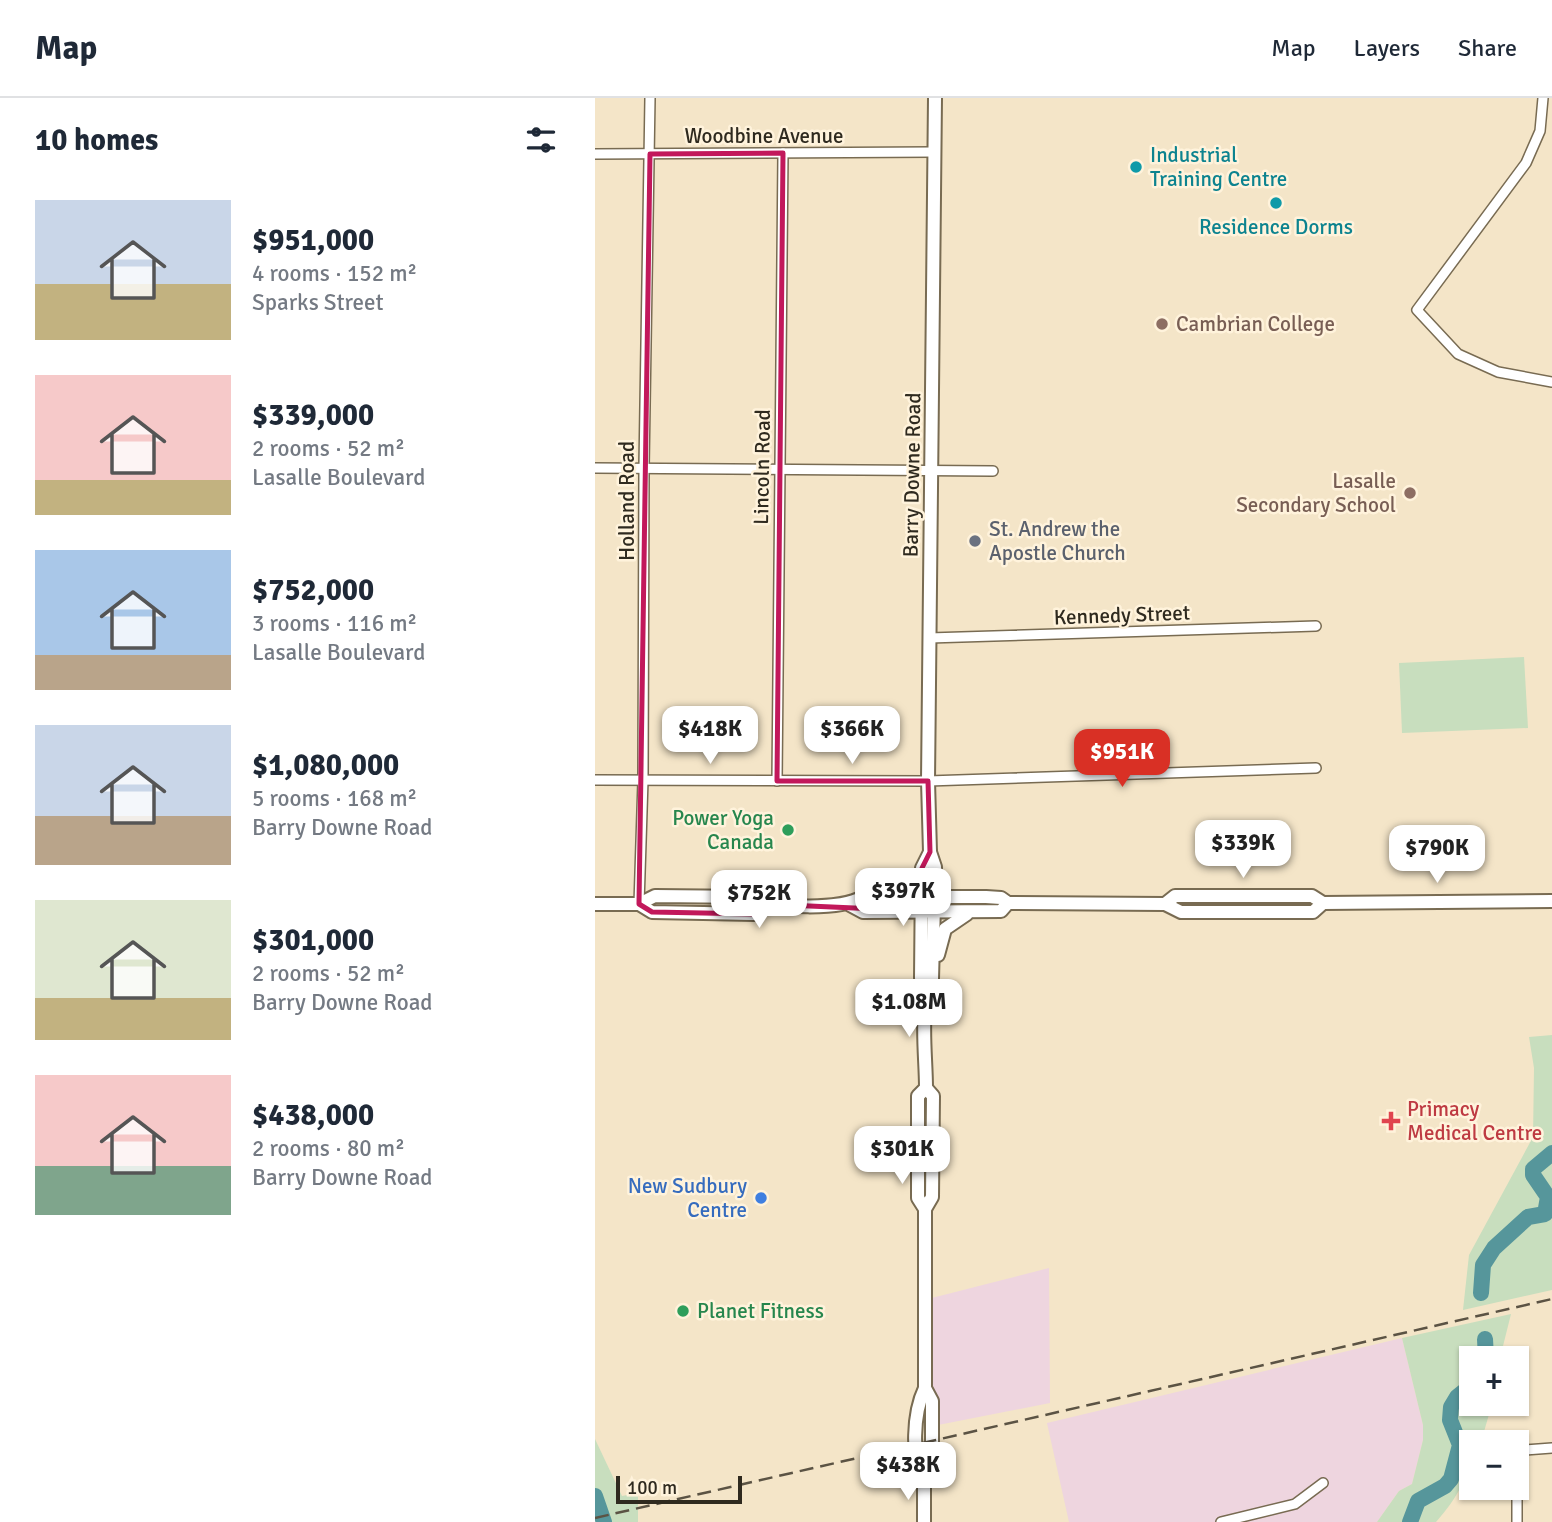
<!DOCTYPE html>
<html lang="en">
<head>
<meta charset="utf-8">
<style>
  :root { --surface:#fff; --page:#f2f2f3; --text:#1f2937; --muted:#747a83; --line:#e0e1e3; --accent:#d93025 }
  body { margin:0; font-family:Signika,sans-serif; background:var(--page); color:var(--text); height:100vh; display:flex; flex-direction:column; font-size:26px; white-space:nowrap }
  * { box-sizing:border-box; margin:0 }
  p { font-size:23px; color:var(--muted) }
  .icon { flex:none; width:38px; height:38px; fill:none; stroke:currentColor; stroke-width:2; stroke-linecap:round; stroke-linejoin:round }
  .map { position:relative; flex:1; overflow:hidden }
  .drawer { display:flex; flex-direction:column; background:var(--surface); width:595px }
  .drawer>* { flex:none }
  .controls { position:absolute; left:864px; top:1248px; display:grid; gap:14px }
  .controls a { display:grid; place-items:center; width:70px; height:70px; border-radius:0px; background:var(--surface); box-shadow:0 2px 5px #0004; font-size:35px }
  .scale { position:absolute; left:21px; bottom:18px; width:126px; box-sizing:border-box; padding-left:7px; border:4px solid #2f2a1f; border-top:0; font-size:19px; line-height:24px; white-space:nowrap; color:#2f2a1f; -webkit-text-stroke:5px #fff3dc; paint-order:stroke }
  .price { position:absolute; translate:-50% -60px; padding:0 16px; border-radius:14px; background:#fff; color:#222; font-size:23px; line-height:46px; filter:drop-shadow(0 2px 4px #0008) }
  .price::after { content:''; position:absolute; left:50%; top:42px; width:21px; height:16px; margin-left:-10px; background:inherit; clip-path:polygon(0 0,100% 0,50% 100%) }
  .price.selected { background:var(--accent); color:#fff }
  ul { padding:0; list-style:none }
  li { display:flex; align-items:center; gap:21px; height:175px; padding:0 35px }
  li span { display:grid; place-items:center; flex:none; width:196px; height:140px; border-radius:0px; color:#555 }
  li>.icon { margin-inline-start:auto }
  span .icon { width:84px; height:84px; fill:#fffc; stroke-width:1 }
  li b { font-size:30px }
  h2 { display:flex; justify-content:space-between; align-items:center; height:84px; padding:0 35px; font-size:30px }
  header { display:flex; align-items:center; gap:42px; box-sizing:border-box; height:98px; padding:0 35px; background:var(--surface); border-bottom:2px solid var(--line) }
  header strong { font-size:33px }
  nav { display:flex; gap:38px; margin-inline-start:auto; font-size:24px }
  main { display:flex; flex:1; min-height:0 }
  .map>svg:first-child { display:block }
  .industrial { fill:#eed5df }
  .green { fill:#c8debe }
  .lines { fill:none; stroke-linecap:round; stroke-linejoin:round }
  .river { stroke:#56969b; stroke-width:16 }
  .minor-casing { stroke:#786b52; stroke-width:12 }
  .major-casing { stroke:#786b52; stroke-width:16 }
  .minor { stroke:#fff; stroke-width:9 }
  .major { stroke:#fff; stroke-width:12 }
  .rail { stroke:#5b5344; stroke-width:2.5; stroke-dasharray:14 7; stroke-linecap:butt }
  .marked { fill:none; stroke:#c2185b; stroke-width:5; stroke-linejoin:round }
  .culture-dot { fill:#0f9aa8; stroke:#fff3dc; stroke-width:2.5 }
  .education-dot { fill:#8d6e63; stroke:#fff3dc; stroke-width:2.5 }
  .worship-dot { fill:#6b7280; stroke:#fff3dc; stroke-width:2.5 }
  .leisure-dot { fill:#2e9e5b; stroke:#fff3dc; stroke-width:2.5 }
  .health-dot { fill:#e0444e; stroke:#fff3dc; stroke-width:2.5 }
  .shop-dot { fill:#3f7fe0; stroke:#fff3dc; stroke-width:2.5 }
  .labels { text-anchor:middle; dominant-baseline:central; stroke-width:5; stroke-linejoin:round; paint-order:stroke }
  .street-label { font-size:21px; fill:#2f2a1f; stroke:#fff3dc }
  .culture-label { font-size:21px; fill:#0d838f; stroke:#fff3dc; text-anchor:start }
  .education-label { font-size:21px; fill:#785e54; stroke:#fff3dc; text-anchor:start }
  .worship-label { font-size:21px; fill:#5b616d; stroke:#fff3dc; text-anchor:start }
  .leisure-label { font-size:21px; fill:#27864d; stroke:#fff3dc; text-anchor:end }
  .health-label { font-size:21px; fill:#be3a42; stroke:#fff3dc; text-anchor:start }
  .shop-label { font-size:21px; fill:#366cbe; stroke:#fff3dc; text-anchor:end }
</style>
</head>
<body>
<header>
<strong>Map</strong>
<nav><a>Map</a><a>Layers</a><a>Share</a></nav>
</header>
<main>
<section class="drawer">
<h2>10 homes<svg class="icon" aria-label="filters" viewBox="0 0 24 24"><path d="M4 7h16M4 17h16"/><circle cx="9" cy="7" r="2"/><circle cx="15" cy="17" r="2"/></svg></h2>
<ul>
<li><span style="background:linear-gradient(#c9d6e8 60%,#c2b280 0)"><svg class="icon" aria-label="home" viewBox="0 0 24 24"><path d="M3 11l9-7 9 7M6 9v11h12V9"/></svg></span><div><b>$951,000</b><p>4 rooms · 152 m²</p><p>Sparks Street</p></div></li>
<li><span style="background:linear-gradient(#f6c9c9 75%,#c2b280 0)"><svg class="icon" aria-label="home" viewBox="0 0 24 24"><path d="M3 11l9-7 9 7M6 9v11h12V9"/></svg></span><div><b>$339,000</b><p>2 rooms · 52 m²</p><p>Lasalle Boulevard</p></div></li>
<li><span style="background:linear-gradient(#a9c7e8 75%,#b9a48a 0)"><svg class="icon" aria-label="home" viewBox="0 0 24 24"><path d="M3 11l9-7 9 7M6 9v11h12V9"/></svg></span><div><b>$752,000</b><p>3 rooms · 116 m²</p><p>Lasalle Boulevard</p></div></li>
<li><span style="background:linear-gradient(#c9d6e8 65%,#b9a48a 0)"><svg class="icon" aria-label="home" viewBox="0 0 24 24"><path d="M3 11l9-7 9 7M6 9v11h12V9"/></svg></span><div><b>$1,080,000</b><p>5 rooms · 168 m²</p><p>Barry Downe Road</p></div></li>
<li><span style="background:linear-gradient(#dfe7d0 70%,#c2b280 0)"><svg class="icon" aria-label="home" viewBox="0 0 24 24"><path d="M3 11l9-7 9 7M6 9v11h12V9"/></svg></span><div><b>$301,000</b><p>2 rooms · 52 m²</p><p>Barry Downe Road</p></div></li>
<li><span style="background:linear-gradient(#f6c9c9 65%,#7fa58c 0)"><svg class="icon" aria-label="home" viewBox="0 0 24 24"><path d="M3 11l9-7 9 7M6 9v11h12V9"/></svg></span><div><b>$438,000</b><p>2 rooms · 80 m²</p><p>Barry Downe Road</p></div></li>
</ul>
</section>
<div class="map">
<svg width="957" height="1424" viewBox="0 0 957 1424">
  <rect width="100%" height="100%" fill="#f4e5c8"/>
  <g class="industrial">
    <path d="M454,1170L455,1305L338,1328L329,1289V1202Z"/>
    <path d="M807,1240L828,1327V1342L817,1386L804,1393L782,1424H474L452,1325Z"/>
  </g>
  <g class="green">
    <path d="M929,559L933,630L807,635L804,565Z"/>
    <path d="M957,937V1192L868,1212L874,1157L938,1039L939,970L934,939Z"/>
    <path d="M916,1216L905,1260H877V1306H897L886,1344H877C877,1376 862,1400 841,1424H782L804,1393L817,1386L828,1342V1327L807,1240Z"/>
    <path d="M0,1341L27,1398L43,1395V1424H0Z"/>
  </g>
  <g class="lines">
    <g class="river">
      <path d="M886,1195L888,1167L899,1150L933,1119L950,1116L953,1099L938,1077V1071L957,1055"/>
      <path d="M890,1241L891,1260"/>
      <path d="M0,1398L9,1424"/>
      <path d="M815,1424L823,1403L850,1388L856,1381L865,1347L855,1322L856,1309L862,1299L877,1287"/>
    </g>
    <g class="minor-casing">
      <g id="minor">
        <path d="M948,0L945,33L931,65L822,212L863,256L903,274L957,284"/>
        <path d="M0,56L338,54"/>
        <path d="M0,370L398,373"/>
        <path d="M334,540L721,528"/>
        <path d="M0,682L333,683L721,670"/>
        <path d="M182,683L188,55"/>
        <path d="M44,806L48,682L49,369L55,0"/>
        <path d="M922,1362L930,1352L957,1350"/>
        <path d="M922,1390V1424"/>
        <path d="M626,1424L700,1406L728,1385"/>
      </g>
    </g>
    <g class="major-casing">
      <g id="major">
        <path d="M0,806H44L60,798L158,799C180,811 246,812 268,799H391L406,800L413,805L570,806L586,814H718L728,805"/>
        <path d="M44,806L57,814L159,816L170,806"/>
        <path d="M570,806L580,798H717L728,805L957,803"/>
        <path d="M255,807L268,814L406,813L413,805"/>
        <path d="M343,857L350,831L372,816"/>
        <path d="M332,893L326,880L327,770L335,754"/>
        <path d="M330,1111L323,1100V998L331,990C331,956 324,913 337,881L340,769L335,754L333,683L340,0"/>
        <path d="M329,1385C316,1360 318,1315 330,1290V1111L337,1099L338,998L331,990"/>
        <path d="M329,1424V1385L337,1372V1303L330,1290"/>
      </g>
    </g>
    <use href="#minor" class="minor"/>
    <use href="#major" class="major"/>
    <path class="rail" d="M0,1420L957,1201"/>
  </g>
  <path class="marked" d="M188,55L182,683H333L335,754L327,770L326,813L170,806L159,816L57,814L44,806L55,56Z"/>
  <g class="culture-dot">
    <circle cx="541" cy="69" r="7"/>
    <circle cx="681" cy="105" r="7"/>
  </g>
  <g class="education-dot">
    <circle cx="567" cy="226" r="7"/>
    <circle cx="815" cy="395" r="7"/>
  </g>
  <circle class="worship-dot" cx="380" cy="443" r="7"/>
  <g class="leisure-dot">
    <circle cx="193" cy="732" r="7"/>
    <circle cx="88" cy="1213" r="7"/>
  </g>
  <path class="health-dot" d="M792.5 1012.5h7v7h7v7h-7v7h-7v-7h-7v-7h7z"/>
  <circle class="shop-dot" cx="166" cy="1100" r="7"/>
  <g class="labels">
    <g class="street-label">
      <text x="169" y="38">Woodbine Avenue</text>
      <text transform="translate(167 369) rotate(-89)">Lincoln Road</text>
      <text transform="translate(317 377) rotate(-89)">Barry Downe Road</text>
      <text transform="translate(32 403) rotate(-90)">Holland Road</text>
      <text transform="translate(527 517) rotate(-2)">Kennedy Street</text>
    </g>
    <g class="culture-label">
      <text x="555" y="57">Industrial<tspan x="555" dy="24">Training Centre</tspan></text>
      <text x="681" y="129" text-anchor="middle">Residence Dorms</text>
    </g>
    <g class="education-label">
      <text x="581" y="226">Cambrian College</text>
      <text x="801" y="383" text-anchor="end">Lasalle<tspan x="801" dy="24">Secondary School</tspan></text>
    </g>
    <g class="worship-label">
      <text x="394" y="431">St. Andrew the<tspan x="394" dy="24">Apostle Church</tspan></text>
    </g>
    <g class="leisure-label">
      <text x="179" y="720">Power Yoga<tspan x="179" dy="24">Canada</tspan></text>
      <text x="102" y="1213" text-anchor="start">Planet Fitness</text>
    </g>
    <g class="health-label">
      <text x="812" y="1011">Primacy<tspan x="812" dy="24">Medical Centre</tspan></text>
    </g>
    <g class="shop-label">
      <text x="152" y="1088">New Sudbury<tspan x="152" dy="24">Centre</tspan></text>
    </g>
  </g>
</svg>
<div class="controls">
<a>+</a>
<a>−</a>
</div>
<div class="scale">100 m</div>
<b class="price" style="left:115px;top:668px">$418K</b>
<b class="price" style="left:257px;top:668px">$366K</b>
<b class="price selected" style="left:527px;top:691px">$951K</b>
<b class="price" style="left:648px;top:782px">$339K</b>
<b class="price" style="left:842px;top:787px">$790K</b>
<b class="price" style="left:308px;top:830px">$397K</b>
<b class="price" style="left:164px;top:832px">$752K</b>
<b class="price" style="left:314px;top:941px">$1.08M</b>
<b class="price" style="left:307px;top:1088px">$301K</b>
<b class="price" style="left:313px;top:1404px">$438K</b>
</div>
</main>
</body>
</html>
